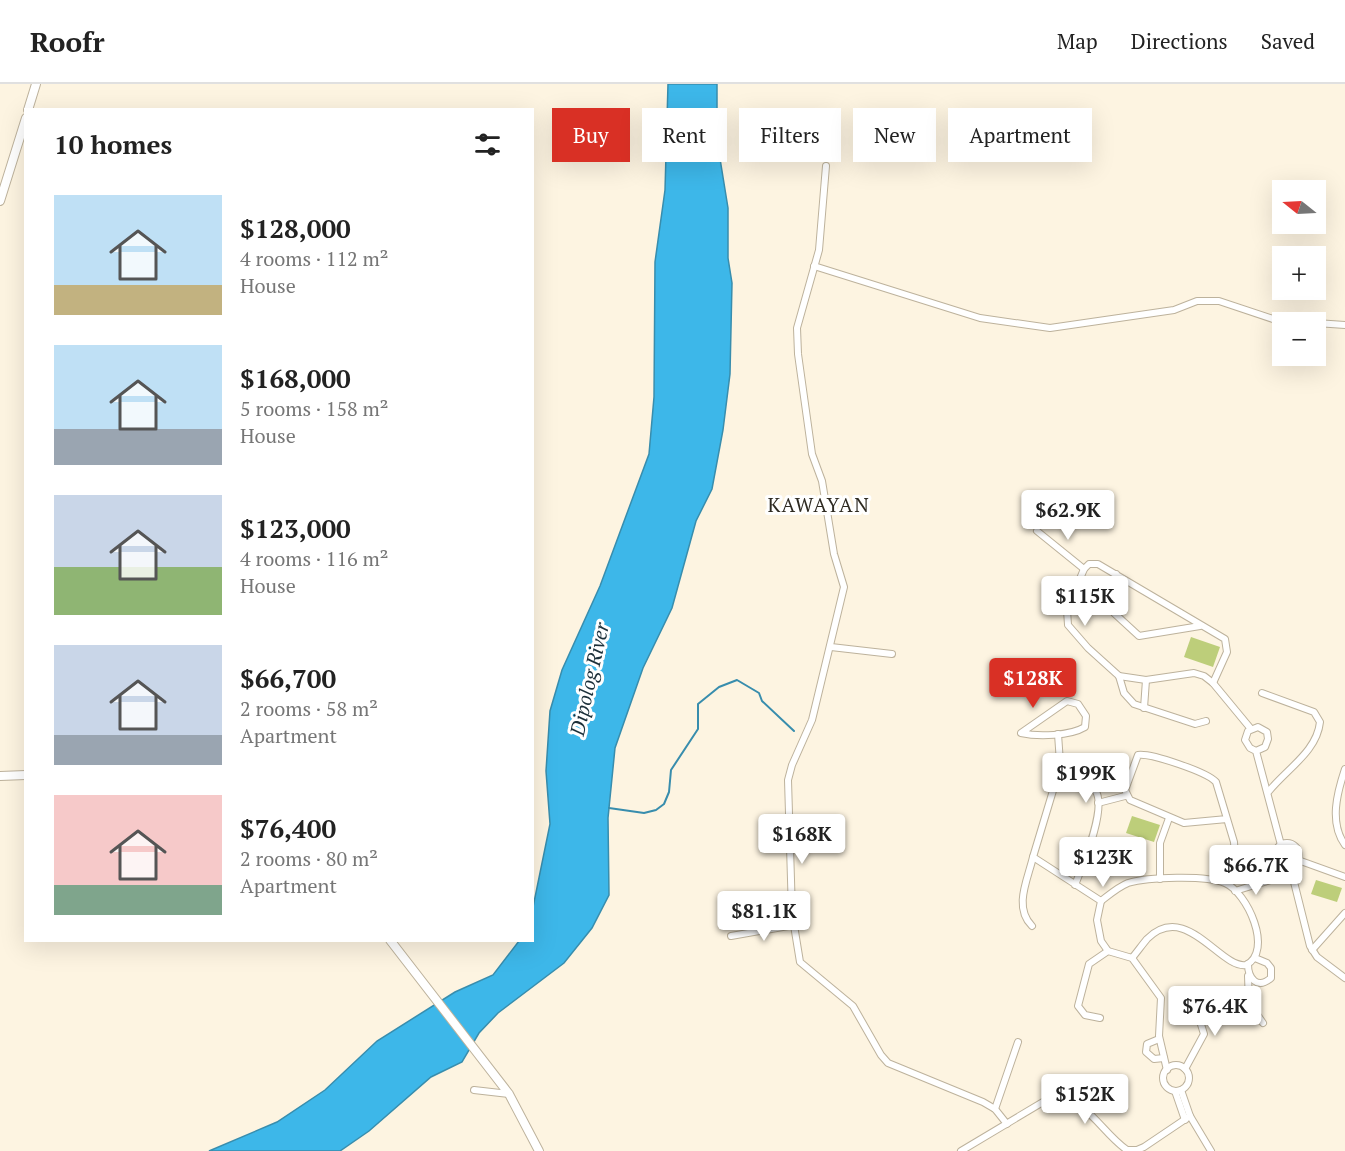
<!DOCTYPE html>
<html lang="en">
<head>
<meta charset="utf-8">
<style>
  :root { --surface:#fff; --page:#f6f6f6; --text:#222; --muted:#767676; --line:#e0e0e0; --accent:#d93025 }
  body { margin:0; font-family:"PT Serif",serif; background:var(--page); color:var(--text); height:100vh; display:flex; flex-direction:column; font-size:22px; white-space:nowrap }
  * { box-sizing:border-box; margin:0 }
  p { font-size:20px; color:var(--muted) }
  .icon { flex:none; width:33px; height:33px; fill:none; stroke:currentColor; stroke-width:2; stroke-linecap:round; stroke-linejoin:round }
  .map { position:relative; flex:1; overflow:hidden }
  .side { position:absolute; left:24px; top:24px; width:510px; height:834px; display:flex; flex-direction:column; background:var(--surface); border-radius:0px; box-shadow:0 6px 24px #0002 }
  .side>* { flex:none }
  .guide { position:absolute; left:552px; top:24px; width:570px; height:54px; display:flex; gap:12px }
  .needle { width:39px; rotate:288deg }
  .controls { position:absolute; left:1272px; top:96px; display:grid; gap:12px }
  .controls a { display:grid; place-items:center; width:54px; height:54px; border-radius:0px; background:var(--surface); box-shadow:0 6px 24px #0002; font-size:30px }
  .price { position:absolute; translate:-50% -51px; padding:0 14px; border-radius:6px; background:#fff; color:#222; font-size:20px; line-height:39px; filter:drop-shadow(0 2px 3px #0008) }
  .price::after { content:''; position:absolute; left:50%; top:36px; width:18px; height:14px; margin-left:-9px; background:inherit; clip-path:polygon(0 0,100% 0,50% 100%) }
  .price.active { background:var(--accent); color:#fff }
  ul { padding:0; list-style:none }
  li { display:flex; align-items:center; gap:18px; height:150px; padding:0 30px }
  li span { display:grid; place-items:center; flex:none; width:168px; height:120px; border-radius:0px; color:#555 }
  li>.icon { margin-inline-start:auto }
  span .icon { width:72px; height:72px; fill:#fffc; stroke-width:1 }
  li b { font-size:26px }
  h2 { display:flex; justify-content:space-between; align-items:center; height:72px; padding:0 30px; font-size:26px }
  .pill { padding:0 21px; border-radius:0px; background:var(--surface); box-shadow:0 6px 24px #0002; font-size:21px; line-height:54px }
  .pill.active { background:var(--accent); color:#fff }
  header { display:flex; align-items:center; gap:36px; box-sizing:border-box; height:84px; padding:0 30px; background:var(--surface); border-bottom:2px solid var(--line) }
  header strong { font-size:28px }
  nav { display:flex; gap:33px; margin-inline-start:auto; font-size:21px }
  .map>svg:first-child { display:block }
  .green { fill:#bdce7a }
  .water { fill:#3db7e9; stroke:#388dad; stroke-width:1.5 }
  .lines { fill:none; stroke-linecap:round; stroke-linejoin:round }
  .stream { stroke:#388dad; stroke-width:2 }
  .street-casing { stroke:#bdb29c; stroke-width:8 }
  .secondary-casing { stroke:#bdb29c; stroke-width:10 }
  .street { stroke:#fff; stroke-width:6 }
  .secondary { stroke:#fff; stroke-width:8 }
  .labels { text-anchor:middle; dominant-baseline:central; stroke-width:6; stroke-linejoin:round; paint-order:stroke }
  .neighbourhood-label { font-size:20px; letter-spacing:1.5px; fill:#2e2a21; stroke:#fff }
  .water-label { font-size:20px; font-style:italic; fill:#1c303a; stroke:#fff }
</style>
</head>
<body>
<header>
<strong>Roofr</strong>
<nav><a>Map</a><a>Directions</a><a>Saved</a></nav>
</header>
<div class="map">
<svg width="1345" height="1067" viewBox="0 0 1345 1067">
  <rect width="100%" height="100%" fill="#fdf4e1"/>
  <g class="green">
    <path d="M1191,553L1220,563L1213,583L1184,573Z"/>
    <path d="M1132,732L1160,741L1154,758L1126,749Z"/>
    <path d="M1316,796L1342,804L1337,818L1311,810Z"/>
  </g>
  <path class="water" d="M668,0H717V56L728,124V174L732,199L730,290L723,346L712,405L696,437L672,524L643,584L615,664L608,734L609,811L592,844L564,879L498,929L479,949L462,978L431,993L369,1047L340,1067H209L277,1038L325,1006L377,957L455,908L493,891L519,857L532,856L533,823L550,740L546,687L550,627L562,586L600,502L649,370L654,313L655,178L665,106Z"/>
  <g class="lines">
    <path class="stream" d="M609,724L644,729L656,726L664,720L669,708L671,686L698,645V620L719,603L737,596L759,609L762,617L794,647"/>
    <g class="street-casing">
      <g id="street">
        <path d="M826,82L819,166L797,244L798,270L812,370L822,397L834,470L844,503L812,636L792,681L788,696L792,829L800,878L853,922L881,971L888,979L983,1018L995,1025L1007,1040"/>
        <path d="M814,182L980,234L1050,244L1174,226L1197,217H1219L1279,237L1308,238"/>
        <path d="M1316,239L1345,241"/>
        <path d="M1037,447L1084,485"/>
        <path d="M1116,490L1114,529L1139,552L1200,542"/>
        <path d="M831,563L892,570"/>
        <path d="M1119,592L1146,596L1194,589L1204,592L1213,599L1251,645"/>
        <path d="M1262,609L1314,628L1320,638C1317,667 1288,684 1269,707"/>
        <path d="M1067,617L1078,620L1086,632L1085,643C1070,652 1038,653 1021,649Z"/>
        <path d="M1144,624L1146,596"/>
        <path d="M1206,637L1195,640L1134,620L1124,609L1119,592L1088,564L1068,541L1067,526L1084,485L1089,480H1098L1225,555L1227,568L1213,599"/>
        <path d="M1058,650L1061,693"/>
        <path d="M1256,667L1265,663L1268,655L1267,648L1258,643L1248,647L1245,656L1250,664L1256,667L1281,761"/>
        <path d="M1345,685C1337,709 1329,739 1345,761"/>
        <path d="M1098,719L1125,712"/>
        <circle cx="1287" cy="771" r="12"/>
        <path d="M1298,776L1345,793"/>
        <path d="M1290,782L1310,862L1317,873L1345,894"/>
        <path d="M1160,795V759L1169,734"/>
        <path d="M1226,799L1235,773L1234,758L1216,698C1207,688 1151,669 1138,671L1125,706L1130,716L1184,739L1227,735"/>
        <path d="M1075,801C1082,783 1108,723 1095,706C1088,697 1071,696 1061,693L1055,700L1033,773L1101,817L1097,836L1101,857L1108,867L1132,874L1161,914L1159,952L1167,986"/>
        <path d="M1235,807L1290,790"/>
        <path d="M1101,817C1109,811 1118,803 1128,799C1148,793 1206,791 1225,799C1247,808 1274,867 1246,881C1220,885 1186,816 1147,855C1142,861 1137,868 1132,874"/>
        <path d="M1032,842C1013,823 1028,795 1033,773"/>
        <path d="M731,852L794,841"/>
        <path d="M1312,866L1345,829"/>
        <path d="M1248,880C1248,894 1257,906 1271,894V884L1267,879L1255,874"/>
        <path d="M1248,892L1249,919L1263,939"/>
        <path d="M1100,934L1085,931L1078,922L1089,880L1108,867"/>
        <path d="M1159,955L1147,960L1146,968L1154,975L1164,974"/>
        <circle cx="1176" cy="994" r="13"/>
        <path d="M1185,985L1204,950L1194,918"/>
        <path d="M474,1006L509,1010"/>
        <path d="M1181,1006L1190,1032L1211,1067"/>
        <path d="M1175,1007L1185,1036"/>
        <path d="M995,1025L1018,958"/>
        <path d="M961,1067L1053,1012C1087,1014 1102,1049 1127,1066H1137L1144,1063L1190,1032"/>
      </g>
    </g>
    <g class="secondary-casing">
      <g id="secondary">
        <path d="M28,26L36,0"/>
        <path d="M0,117L26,34"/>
        <path d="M0,692L26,691"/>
        <path d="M390,856L509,1010L539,1067"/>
      </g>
    </g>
    <use href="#street" class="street"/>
    <use href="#secondary" class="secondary"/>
  </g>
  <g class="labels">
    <g class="neighbourhood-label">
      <text x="819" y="420">KAWAYAN</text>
    </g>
    <g class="water-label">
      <text transform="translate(589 595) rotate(-77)">Dipolog River</text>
    </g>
  </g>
</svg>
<div class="controls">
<a><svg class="needle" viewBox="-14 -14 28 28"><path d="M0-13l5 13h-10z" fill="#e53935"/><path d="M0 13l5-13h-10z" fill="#767676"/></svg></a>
<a>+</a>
<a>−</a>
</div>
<b class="price" style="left:1068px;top:457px">$62.9K</b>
<b class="price" style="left:1085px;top:543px">$115K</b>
<b class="price active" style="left:1033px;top:625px">$128K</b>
<b class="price" style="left:1086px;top:720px">$199K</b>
<b class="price" style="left:802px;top:781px">$168K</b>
<b class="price" style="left:1103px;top:804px">$123K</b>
<b class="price" style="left:1256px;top:812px">$66.7K</b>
<b class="price" style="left:764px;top:858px">$81.1K</b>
<b class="price" style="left:1215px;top:953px">$76.4K</b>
<b class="price" style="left:1085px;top:1041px">$152K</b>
<div class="guide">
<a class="pill active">Buy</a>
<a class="pill">Rent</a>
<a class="pill">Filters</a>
<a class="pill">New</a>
<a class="pill">Apartment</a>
</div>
<section class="side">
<h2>10 homes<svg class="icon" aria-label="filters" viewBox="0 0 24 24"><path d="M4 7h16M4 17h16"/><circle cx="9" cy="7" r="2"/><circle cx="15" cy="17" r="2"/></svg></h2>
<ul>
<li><span style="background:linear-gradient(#bfe0f5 75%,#c2b280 0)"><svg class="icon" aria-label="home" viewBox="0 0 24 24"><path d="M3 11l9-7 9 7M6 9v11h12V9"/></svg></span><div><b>$128,000</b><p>4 rooms · 112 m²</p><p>House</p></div></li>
<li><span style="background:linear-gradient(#bfe0f5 70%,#9aa5b1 0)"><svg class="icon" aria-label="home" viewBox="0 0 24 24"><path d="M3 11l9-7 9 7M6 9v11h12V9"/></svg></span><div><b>$168,000</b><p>5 rooms · 158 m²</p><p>House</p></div></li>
<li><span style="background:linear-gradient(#c9d6e8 60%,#8fb573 0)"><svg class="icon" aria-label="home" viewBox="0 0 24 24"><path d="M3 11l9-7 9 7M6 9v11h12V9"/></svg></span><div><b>$123,000</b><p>4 rooms · 116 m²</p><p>House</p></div></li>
<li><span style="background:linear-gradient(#c9d6e8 75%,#9aa5b1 0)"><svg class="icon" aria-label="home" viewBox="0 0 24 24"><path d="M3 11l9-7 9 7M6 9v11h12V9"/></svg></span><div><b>$66,700</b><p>2 rooms · 58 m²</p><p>Apartment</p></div></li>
<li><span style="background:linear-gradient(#f6c9c9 75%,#7fa58c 0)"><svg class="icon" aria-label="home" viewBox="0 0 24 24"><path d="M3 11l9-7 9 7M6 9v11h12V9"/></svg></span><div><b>$76,400</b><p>2 rooms · 80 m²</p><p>Apartment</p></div></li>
</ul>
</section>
</div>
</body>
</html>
